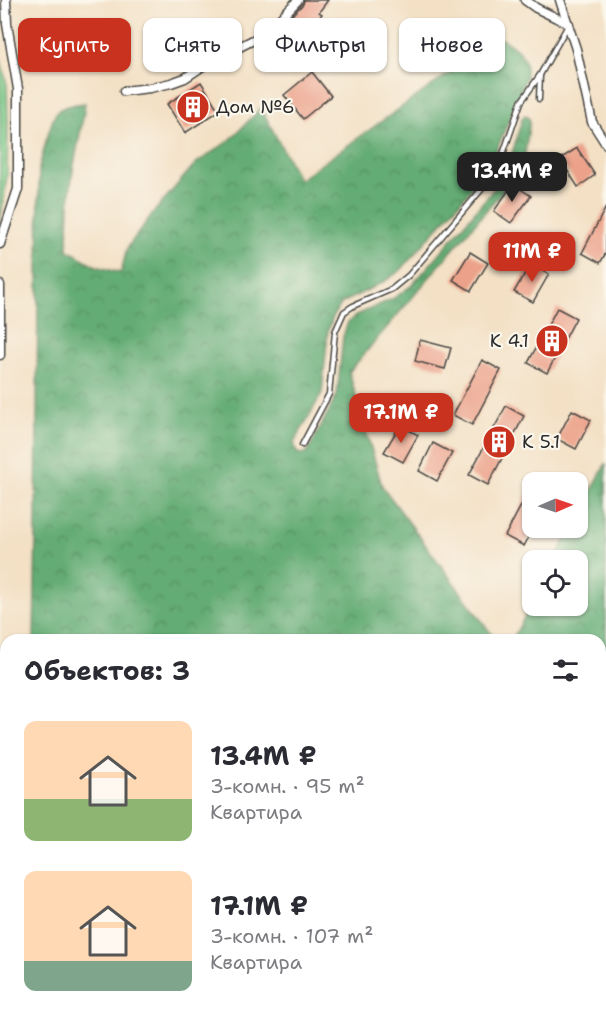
<!DOCTYPE html>
<html lang="ru">
<head>
<meta charset="utf-8">
<style>
  :root { --surface:#fff; --page:#f7f7f7; --text:#2b2b33; --muted:#7c7c81; --accent:#c8321e }
  body { margin:0; font-family:"Shantell Sans",sans-serif; background:var(--page); color:var(--text); height:100vh; display:flex; flex-direction:column; font-size:22px; white-space:nowrap }
  * { box-sizing:border-box; margin:0 }
  p { font-size:20px; color:var(--muted) }
  .icon { flex:none; width:33px; height:33px; fill:none; stroke:currentColor; stroke-width:2; stroke-linecap:round; stroke-linejoin:round }
  .map { position:relative; flex:1; overflow:hidden }
  .drawer { position:absolute; left:0px; top:634px; width:606px; height:386px; display:flex; flex-direction:column; background:var(--surface); border-radius:18px 18px 0 0; box-shadow:0 2px 4px #0004 }
  .drawer>* { flex:none }
  .guide { position:absolute; left:18px; top:18px; width:570px; height:54px; display:flex; gap:12px }
  .needle { width:39px; rotate:88deg }
  .tools { position:absolute; left:522px; top:472px; display:grid; gap:12px }
  .tools a { display:grid; place-items:center; width:66px; height:66px; border-radius:12px; background:var(--surface); box-shadow:0 2px 4px #0004; font-size:30px }
  .price { position:absolute; translate:-50% -51px; padding:0 14px; border-radius:12px; background:var(--accent); color:#fff; font-size:20px; line-height:39px; filter:drop-shadow(0 2px 3px #0008) }
  .price::after { content:''; position:absolute; left:50%; top:36px; width:18px; height:14px; margin-left:-9px; background:inherit; clip-path:polygon(0 0,100% 0,50% 100%) }
  .price.active { background:#222; color:#fff }
  ul { padding:0; list-style:none }
  li { display:flex; align-items:center; gap:18px; height:150px; padding:0 24px }
  li span { display:grid; place-items:center; flex:none; width:168px; height:120px; border-radius:12px; color:#555 }
  li>.icon { margin-inline-start:auto }
  span .icon { width:72px; height:72px; fill:#fffc; stroke-width:1 }
  li b { font-size:26px }
  h2 { display:flex; justify-content:space-between; align-items:center; height:72px; padding:0 24px; font-size:26px }
  .chip { padding:0 21px; border-radius:12px; background:var(--surface); box-shadow:0 2px 4px #0004; font-size:21px; line-height:54px }
  .chip.active { background:var(--accent); color:#fff }
  .map>svg:first-child { display:block }
  .built { fill:#f4d3c0 }
  .grass { fill:#7bc888; stroke:#537a5a; stroke-width:1.5 }
  .forest { fill:url(#forest-crowns); stroke:#486c50; stroke-width:1.5 }
  .building { fill:#eca28a }
  .lines { fill:none; stroke-linecap:round; stroke-linejoin:round }
  .service-casing { stroke:#494642; stroke-width:7 }
  .minor-casing { stroke:#494642; stroke-width:11 }
  .tertiary-casing { stroke:#494642; stroke-width:14 }
  .trunk-casing { stroke:#494642; stroke-width:16 }
  .path { stroke:#494642; stroke-width:1.5; stroke-dasharray:1.5 4.5; stroke-linecap:butt }
  .service { stroke:#fff; stroke-width:4 }
  .minor { stroke:#fff; stroke-width:8 }
  .tertiary { stroke:#fff; stroke-width:10 }
  .trunk { stroke:#ffbb71; stroke-width:14 }
  .labels { text-anchor:middle; dominant-baseline:central; stroke-width:4.5; stroke-linejoin:round; paint-order:stroke }
  .poi-label { font-size:18px; fill:#2b2b2b; stroke:#fbf7ec; text-anchor:start }
</style>
</head>
<body>
<div class="map">
<svg width="606" height="1019" viewBox="0 0 606 1019">
  <defs>
    <pattern id="forest-crowns" width="20" height="18" patternUnits="userSpaceOnUse" patternTransform="scale(1.5)"><rect width="20" height="18" fill="#64ac74"/><path d="M2 6a3 3 0 1 1 6 0M12 15a3 3 0 1 1 6 0" fill="none" stroke="#538c5f"/></pattern>
  </defs>
  <rect width="100%" height="100%" fill="#fbf7ec"/>
  <filter id="ink" filterUnits="userSpaceOnUse"><feTurbulence type="fractalNoise" baseFrequency=".0167" numOctaves="2"/><feDisplacementMap in="SourceGraphic" scale="12" xChannelSelector="R" yChannelSelector="G"/><feConvolveMatrix kernelMatrix="1 2 1 2 8 2 1 2 1" color-interpolation-filters="sRGB"/></filter>
  <filter id="wash" filterUnits="userSpaceOnUse"><feTurbulence type="fractalNoise" baseFrequency=".008" numOctaves="4" result="noise"/><feDisplacementMap in="SourceGraphic" scale="24" xChannelSelector="R" yChannelSelector="G"/><feGaussianBlur stdDeviation="1.35" result="paint"/><feColorMatrix in="noise" values="0 0 0 0 0 0 0 0 0 0 0 0 0 0 0 0 0 1.4 0 .05"/><feComposite in="paint" operator="in"/></filter>
  <g filter="url(#wash)">
    <rect width="100%" height="100%" fill="#f3e0c5"/>
    <path class="built" d="M401,1014H515L497,1019H403Z"/>
    <g class="grass">
      <path d="M0,57L7,85L8,122L7,175L0,225Z"/>
      <path d="M606,673V745L600,756V681Z"/>
      <path d="M0,923L6,927V993L0,991Z"/>
      <path d="M6,1004V1014H45L54,1019H0V1006Z"/>
      <path d="M288,1014H365L356,1019H291Z"/>
    </g>
    <g class="forest">
      <path d="M500,39L504,40C521,53 527,54 526,77L493,159L486,172L401,270L385,281L342,303L334,314L328,331L322,393L294,443L296,451L299,454L307,453L337,395L343,337L348,322L357,315L394,298L412,285L435,259L498,184L508,168L522,119L525,115L530,120L523,167L349,372L382,486L496,640H34L36,526L39,168C42,157 51,118 57,112C64,105 77,104 85,103C82,131 74,157 71,185C68,207 68,228 68,250L96,266L121,273L127,248L153,213L195,164L230,140L261,108L299,180L496,40Z"/>
      <path d="M606,463V654L600,663V640H512L532,603V606H578V561H554L572,528H578V517Z"/>
    </g>
    <g id="blocks">
      <g class="building">
        <path d="M304,0H328L319,12L322,14L316,22L314,20L307,31L292,20L294,17L292,15L303,4Z"/>
        <path d="M312,72L331,96L303,119L284,95Z"/>
        <path d="M201,82L219,111L185,133L167,104Z"/>
        <path d="M577,148L595,175L578,187L560,159Z"/>
        <path d="M513,184L531,196L511,223L494,211Z"/>
        <path d="M606,207V253L600,263L582,253Z"/>
        <path d="M470,252L488,263L471,291L453,280Z"/>
        <path d="M531,263L549,274L533,302L514,292Z"/>
        <path d="M557,308L576,318L547,373L528,363Z"/>
        <path d="M420,340L451,348L445,369L415,361Z"/>
        <path d="M482,360L501,370L472,425L453,415Z"/>
        <path d="M506,406L524,416L488,485L469,475Z"/>
        <path d="M572,410L591,420L576,449L557,439Z"/>
        <path d="M400,425L418,435L403,462L384,452Z"/>
        <path d="M433,443L452,453L437,481L419,471Z"/>
        <path d="M532,485V531L524,546L505,536Z"/>
      </g>
    </g>
  </g>
  <g filter="url(#ink)">
    <use href="#blocks" fill-opacity="0" stroke="#494642" stroke-width="1.5"/>
    <g class="lines">
      <g class="service-casing">
        <g id="service">
          <path d="M539,99L540,75L567,27"/>
          <path d="M302,445L329,394L335,332L344,312L353,306L392,289L409,275L493,176L500,163L521,102L540,75"/>
          <path d="M0,999L6,998"/>
          <path d="M600,1000L606,1009"/>
          <path d="M59,1014L71,1019"/>
          <path d="M82,1014V1019"/>
          <path d="M283,1014V1019"/>
          <path d="M423,1014L425,1019"/>
          <path d="M574,1014L579,1019"/>
          <path d="M461,1019L479,1014"/>
        </g>
      </g>
      <g class="minor-casing">
        <g id="minor">
          <path d="M525,0L536,8L569,24"/>
          <path d="M560,0L576,49L592,122L606,144"/>
          <path d="M124,91L150,88L171,83L185,78L206,64L257,38L274,25L298,0"/>
          <path d="M0,244L18,189V89L7,24L6,0"/>
          <path d="M0,285V355"/>
          <path d="M600,673L606,666"/>
          <path d="M0,707L6,722"/>
          <path d="M197,1014L206,1019"/>
          <path d="M243,1014L248,1019"/>
          <path d="M372,1019L378,1014"/>
        </g>
      </g>
      <g class="tertiary-casing">
        <path id="tertiary" d="M596,1019L606,1017"/>
      </g>
      <g class="trunk-casing">
        <g id="trunk">
          <path d="M0,845L6,853"/>
          <path d="M0,874L6,881"/>
          <path d="M131,1014L135,1019"/>
          <path d="M149,1014L152,1019"/>
        </g>
      </g>
      <g class="path">
        <path d="M2,906L6,909"/>
        <path d="M0,918L6,922"/>
      </g>
      <use href="#service" class="service"/>
      <use href="#minor" class="minor"/>
      <use href="#tertiary" class="tertiary"/>
      <use href="#trunk" class="trunk"/>
    </g>
  </g>
  <defs>
    <g id="building-disc" transform="scale(1.725)"><circle r="9.5" fill="#c8321e" stroke="#fbf7ec"/><path d="M-4-6H4V6H1V3H-1V6H-4ZM-2.5-4.3h1.7v1.8h-1.7ZM.8-4.3h1.7v1.8H.8ZM-2.5-1h1.7V.8h-1.7ZM.8-1h1.7V.8H.8Z" fill="#fff"/></g>
  </defs>
  <g fill-rule="evenodd">
    <use href="#building-disc" x="193" y="107"/>
    <use href="#building-disc" x="552" y="341"/>
    <use href="#building-disc" x="499" y="442"/>
  </g>
  <g class="labels">
    <g class="poi-label">
      <text x="216" y="107">Дом №6</text>
      <text x="529" y="341" text-anchor="end">К 4.1</text>
      <text x="522" y="442">К 5.1</text>
    </g>
  </g>
</svg>
<div class="tools">
<a><svg class="needle" viewBox="-14 -14 28 28"><path d="M0-13l5 13h-10z" fill="#e53935"/><path d="M0 13l5-13h-10z" fill="#7c7c81"/></svg></a>
<a><svg class="icon" aria-label="locate" viewBox="0 0 24 24"><circle cx="12" cy="12" r="6"/><path d="M12 2v4M12 18v4M2 12h4M18 12h4"/></svg></a>
</div>
<b class="price active" style="left:512px;top:203px">13.4M ₽</b>
<b class="price" style="left:532px;top:283px">11M ₽</b>
<b class="price" style="left:401px;top:444px">17.1M ₽</b>
<div class="guide">
<a class="chip active">Купить</a>
<a class="chip">Снять</a>
<a class="chip">Фильтры</a>
<a class="chip">Новое</a>
</div>
<section class="drawer">
<h2>Объектов: 3<svg class="icon" aria-label="filters" viewBox="0 0 24 24"><path d="M4 7h16M4 17h16"/><circle cx="9" cy="7" r="2"/><circle cx="15" cy="17" r="2"/></svg></h2>
<ul>
<li><span style="background:linear-gradient(#ffd9b3 65%,#8fb573 0)"><svg class="icon" aria-label="home" viewBox="0 0 24 24"><path d="M3 11l9-7 9 7M6 9v11h12V9"/></svg></span><div><b>13.4M ₽</b><p>3-комн. · 95 m²</p><p>Квартира</p></div></li>
<li><span style="background:linear-gradient(#ffd9b3 75%,#7fa58c 0)"><svg class="icon" aria-label="home" viewBox="0 0 24 24"><path d="M3 11l9-7 9 7M6 9v11h12V9"/></svg></span><div><b>17.1M ₽</b><p>3-комн. · 107 m²</p><p>Квартира</p></div></li>
</ul>
</section>
</div>
</body>
</html>
